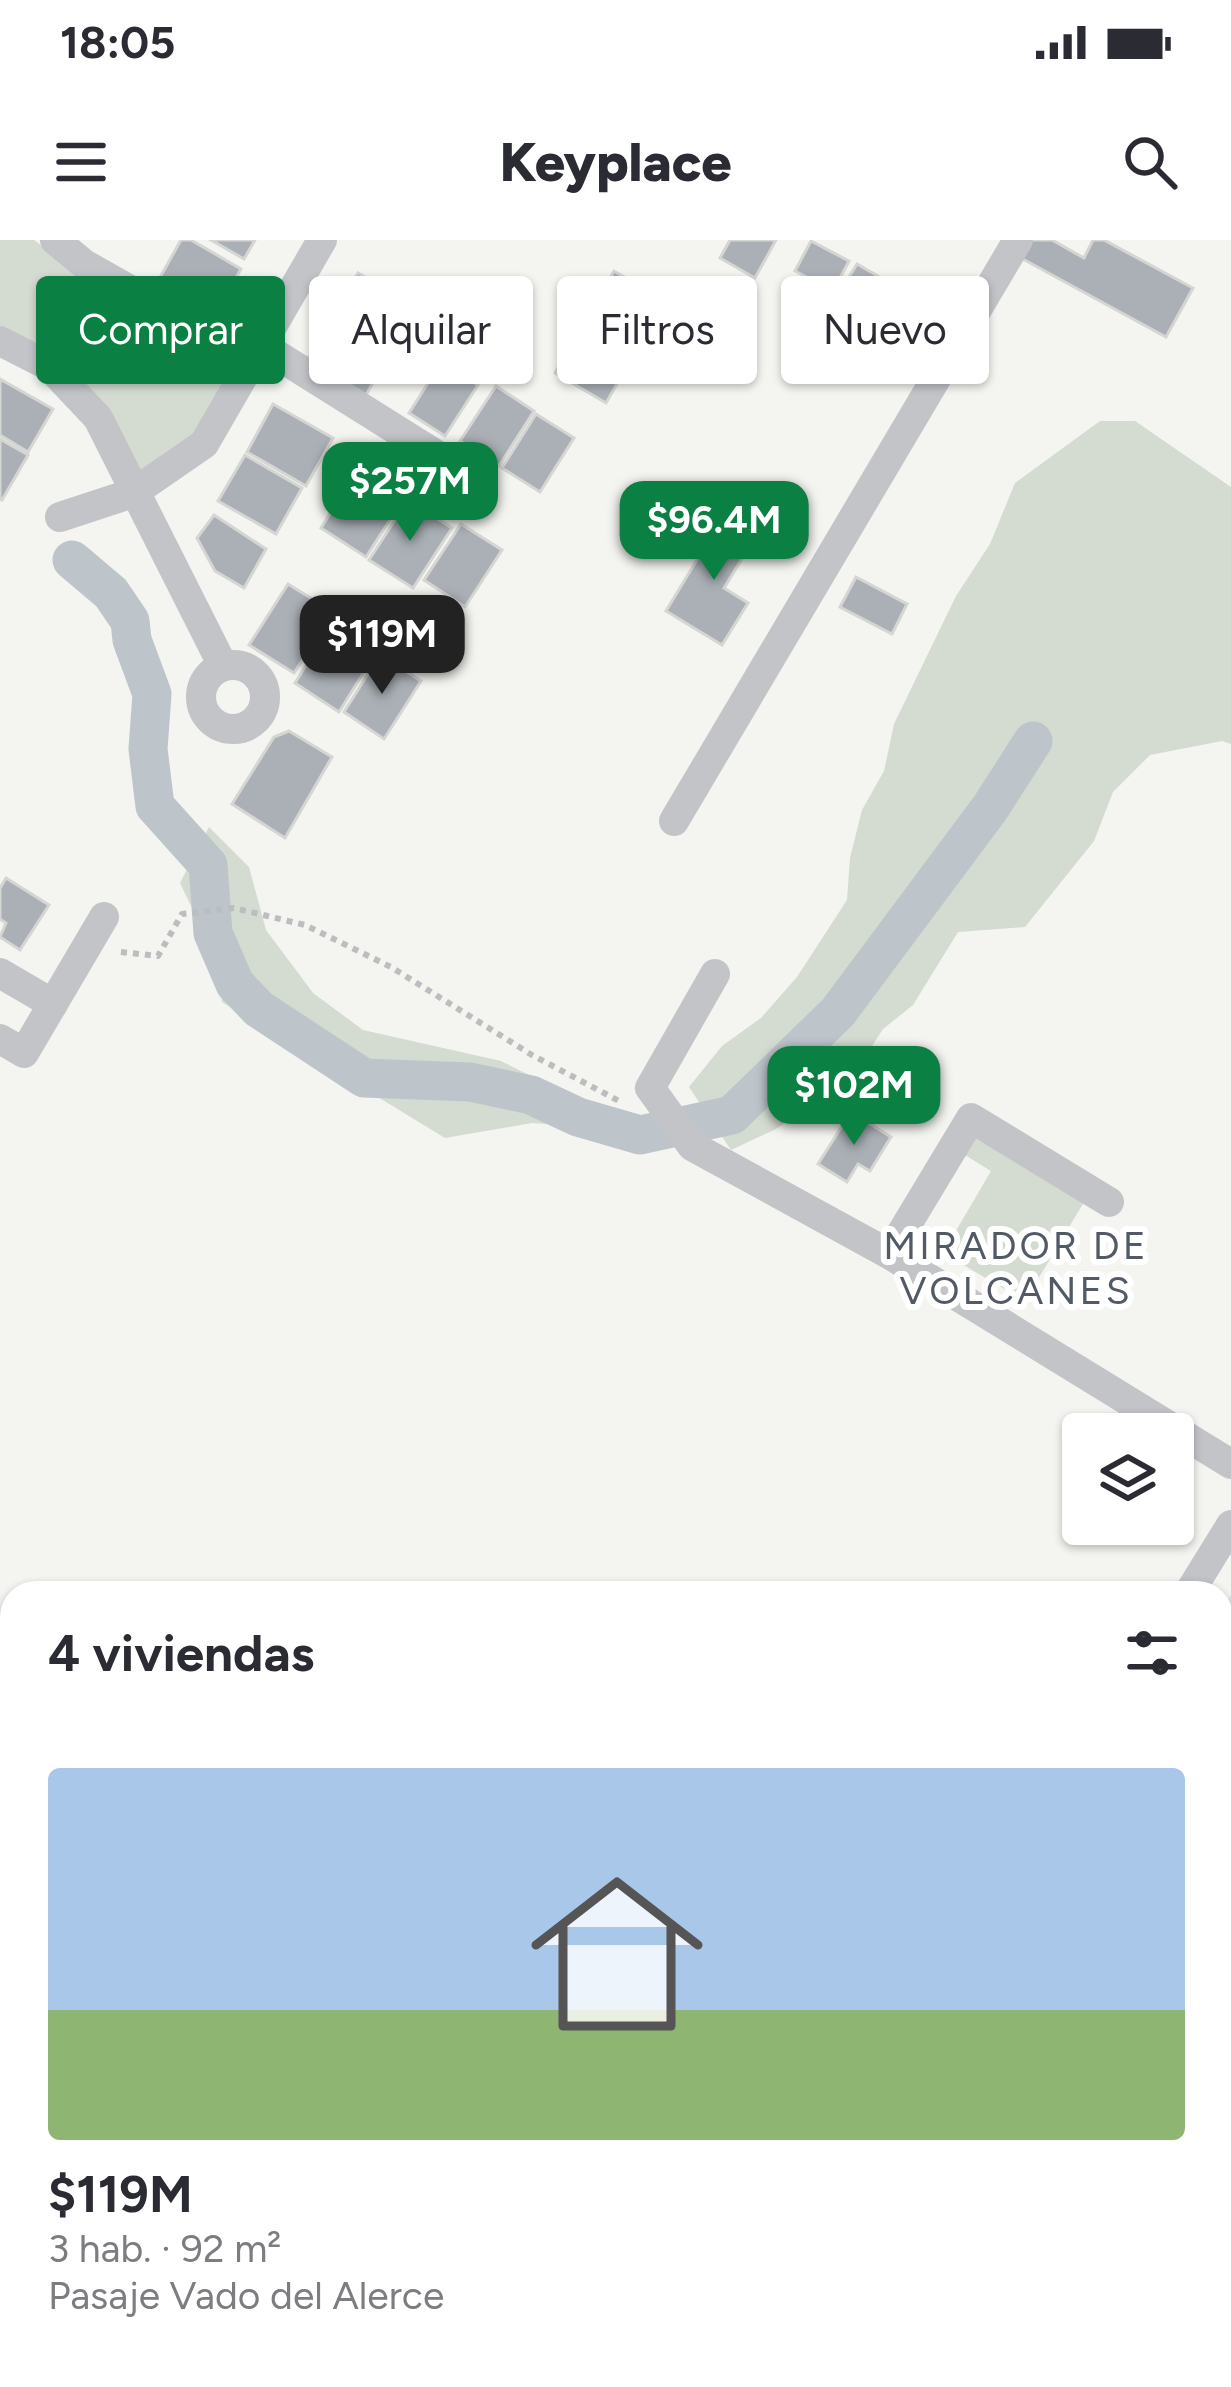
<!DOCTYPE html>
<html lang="es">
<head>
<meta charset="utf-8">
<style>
  :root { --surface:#fff; --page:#f7f7f7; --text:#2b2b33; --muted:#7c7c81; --accent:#0b8043 }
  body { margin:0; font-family:Figtree,sans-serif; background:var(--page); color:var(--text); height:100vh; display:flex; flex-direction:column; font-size:45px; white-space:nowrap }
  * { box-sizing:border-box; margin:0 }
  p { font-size:39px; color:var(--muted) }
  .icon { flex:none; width:66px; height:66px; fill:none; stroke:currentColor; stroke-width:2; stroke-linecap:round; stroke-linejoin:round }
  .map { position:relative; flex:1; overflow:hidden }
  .panel { position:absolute; left:0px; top:1341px; width:1233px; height:807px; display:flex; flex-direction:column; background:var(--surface); border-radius:36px 36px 0 0; box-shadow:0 3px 9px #0004 }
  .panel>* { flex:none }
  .banner { position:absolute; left:36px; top:36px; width:1161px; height:108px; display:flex; gap:24px }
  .fabs { position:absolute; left:1062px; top:1173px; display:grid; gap:24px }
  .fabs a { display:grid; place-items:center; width:132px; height:132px; border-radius:12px; background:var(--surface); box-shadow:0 3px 9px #0004; font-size:60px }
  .price { position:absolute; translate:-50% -102px; padding:0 27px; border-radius:24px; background:var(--accent); color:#fff; font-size:39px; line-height:78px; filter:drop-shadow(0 3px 6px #0008) }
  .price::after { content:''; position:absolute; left:50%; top:72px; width:36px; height:27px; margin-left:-18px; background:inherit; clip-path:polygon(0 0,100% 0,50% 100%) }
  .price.active { background:#222; color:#fff }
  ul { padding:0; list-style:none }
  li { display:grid; align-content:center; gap:24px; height:636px; padding:0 48px }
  li span { display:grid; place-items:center; height:372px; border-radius:12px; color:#555 }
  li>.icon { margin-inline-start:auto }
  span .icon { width:216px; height:216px; fill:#fffc; stroke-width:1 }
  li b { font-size:51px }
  h2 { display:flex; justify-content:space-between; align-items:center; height:144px; padding:0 48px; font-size:51px }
  .chip { padding:0 42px; border-radius:12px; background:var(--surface); box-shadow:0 3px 9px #0004; font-size:42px; line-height:108px }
  .chip.active { background:var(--accent); color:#fff }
  .status { display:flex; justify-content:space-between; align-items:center; height:84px; padding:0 60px; background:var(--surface); direction:ltr }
  .status svg { height:33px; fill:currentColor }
  header { display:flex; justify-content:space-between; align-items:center; height:156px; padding:0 48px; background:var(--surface); font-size:54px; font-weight:800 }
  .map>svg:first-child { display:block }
  .built { fill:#e4e5e4 }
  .green { fill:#d4dbd1 }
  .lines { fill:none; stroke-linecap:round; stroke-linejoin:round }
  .canal { stroke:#bdc5cb; stroke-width:39 }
  .building { fill:#aab0b6; stroke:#d5d5d3; stroke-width:3 }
  .path { stroke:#bbbdbf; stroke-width:6; stroke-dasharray:6 6; stroke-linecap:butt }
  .street { stroke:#c2c4c8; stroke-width:30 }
  .labels { text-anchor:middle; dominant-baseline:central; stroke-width:12; stroke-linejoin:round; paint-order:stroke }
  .neighbourhood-label { font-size:39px; letter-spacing:3px; fill:#525b65; stroke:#fff }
</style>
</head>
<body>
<div class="status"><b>18:05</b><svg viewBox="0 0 49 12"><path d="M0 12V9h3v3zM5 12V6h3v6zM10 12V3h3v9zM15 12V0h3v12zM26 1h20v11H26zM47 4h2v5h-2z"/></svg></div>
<header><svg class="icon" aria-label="menu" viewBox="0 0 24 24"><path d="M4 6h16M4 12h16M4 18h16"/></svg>Keyplace<svg class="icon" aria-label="search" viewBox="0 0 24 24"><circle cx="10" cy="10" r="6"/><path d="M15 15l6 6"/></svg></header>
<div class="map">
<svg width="1231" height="2147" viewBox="0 0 1231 2147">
  <rect width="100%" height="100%" fill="#f4f4f0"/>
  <path class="built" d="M1231,1355V1677L1221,1671V1370Z"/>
  <g class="green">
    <path d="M0,0H34L141,81L248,116L201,198L136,241L0,92Z"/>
    <path d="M1100,181H1135L1231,247V504L1222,501L1150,515L1113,552L1094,601L1025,687L958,692L913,765L883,789L853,835L776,889L731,910L689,847L722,806L761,778L797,737L847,660L850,618L862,570L884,531L894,484L956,356L990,304L1015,243Z"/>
    <path d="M209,587L249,627L266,690L313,753L363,790L501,821L529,835L565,855L579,886L532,883L445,898L222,762L217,720L180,643Z"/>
    <path d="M975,898L1084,962L1025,1061L943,1013L991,931L965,915Z"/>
    <path d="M1229,1655L1231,2034L1221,2052V1656Z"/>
  </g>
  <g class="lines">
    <path class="canal" d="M72,320L111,353L130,381L132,400L152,454L148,509L155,566L208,625L213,693L235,744L259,769L364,838L470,842L531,855L578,877L640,895L732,875L838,772L990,568L1033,501"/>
  </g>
  <g class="building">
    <path d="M181,0H191L241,29L215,74L158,41Z"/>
    <path d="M211,0H255L244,19Z"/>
    <path d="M730,0H776L755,38L720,18Z"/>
    <path d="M1028,0H1052L1084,18L1093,0H1104L1193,48L1166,97L1019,17Z"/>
    <path d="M811,1L849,21L833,51L795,31Z"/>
    <path d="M857,24L899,48L882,76L840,52Z"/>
    <path d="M614,31L665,60L606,163L555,133Z"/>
    <path d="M358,33L416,66L390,113L331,79Z"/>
    <path d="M330,82L388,116L362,162L303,128Z"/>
    <path d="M442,121L478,145L445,196L409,173Z"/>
    <path d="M0,139L53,169L28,212L0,195Z"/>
    <path d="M496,146L534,171L499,226L460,201Z"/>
    <path d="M273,164L333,198L306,246L247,212Z"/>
    <path d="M536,174L574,198L540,252L502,228Z"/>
    <path d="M0,199L28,215L2,260L0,259Z"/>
    <path d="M245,215L302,248L276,294L218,261Z"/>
    <path d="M360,226L406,255L366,317L321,288Z"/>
    <path d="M408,260L452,288L413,348L369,320Z"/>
    <path d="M214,275L266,309L244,348L215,331L197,298Z"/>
    <path d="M724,275L757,294L724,348L748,363L722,405L666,371Z"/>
    <path d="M461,284L502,310L465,367L424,340Z"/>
    <path d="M856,337L907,364L892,394L840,367Z"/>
    <path d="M288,344L333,372L294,433L249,405Z"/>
    <path d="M333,383L377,411L339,472L295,443Z"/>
    <path d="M380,415L421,441L384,499L344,472Z"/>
    <path d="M289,491L332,517L285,598L232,564L274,497Z"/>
    <path d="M6,638L49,665L20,710L0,697L6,683L0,679V648Z"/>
    <path d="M851,872L891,897L870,931L858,924L847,942L818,924Z"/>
  </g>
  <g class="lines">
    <path class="path" d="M121,712L158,716L182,674L234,668L305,685L391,727L532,815L621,862"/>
    <g class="street">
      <path d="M55,0L84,24L153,63L206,87L261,105L459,229"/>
      <path d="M0,101L49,126L98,178L223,426"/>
      <path d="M60,277L133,253L204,204L322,0"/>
      <circle cx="233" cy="457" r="32"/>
      <path d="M674,581L1018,0"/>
      <path d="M0,733L53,764"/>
      <path d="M715,734L650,848L692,906L889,1014L1231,1224"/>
      <path d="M0,799L24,813L104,677"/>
      <path d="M889,1014L971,878L1109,962"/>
      <path d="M1189,1353L1231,1285"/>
      <path d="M0,1636L12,1644"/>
      <path d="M0,1878L12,1885"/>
      <path d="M1221,2080L1231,2062"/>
      <path d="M415,2136L433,2147"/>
      <path d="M901,2136L920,2147"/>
      <path d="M702,2147L708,2136"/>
      <path d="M1186,2147L1191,2136"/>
    </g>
  </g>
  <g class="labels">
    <g class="neighbourhood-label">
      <text x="1016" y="1005">MIRADOR DE<tspan x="1016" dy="45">VOLCANES</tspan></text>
    </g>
  </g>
</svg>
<div class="fabs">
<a><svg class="icon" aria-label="layers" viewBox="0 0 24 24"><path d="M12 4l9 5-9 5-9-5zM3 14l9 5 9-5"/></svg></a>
</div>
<b class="price" style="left:410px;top:304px">$257M</b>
<b class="price" style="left:714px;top:343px">$96.4M</b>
<b class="price active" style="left:382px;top:457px">$119M</b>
<b class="price" style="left:854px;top:908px">$102M</b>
<div class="banner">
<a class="chip active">Comprar</a>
<a class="chip">Alquilar</a>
<a class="chip">Filtros</a>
<a class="chip">Nuevo</a>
</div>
<section class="panel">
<h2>4 viviendas<svg class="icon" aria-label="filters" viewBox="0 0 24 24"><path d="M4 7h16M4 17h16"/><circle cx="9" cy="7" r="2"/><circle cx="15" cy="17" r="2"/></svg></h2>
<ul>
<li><span style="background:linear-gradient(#a9c7e8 65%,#8fb573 0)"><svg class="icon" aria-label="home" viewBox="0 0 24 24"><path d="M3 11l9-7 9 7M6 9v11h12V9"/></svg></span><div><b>$119M</b><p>3 hab. · 92 m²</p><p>Pasaje Vado del Alerce</p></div></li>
</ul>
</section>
</div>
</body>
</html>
